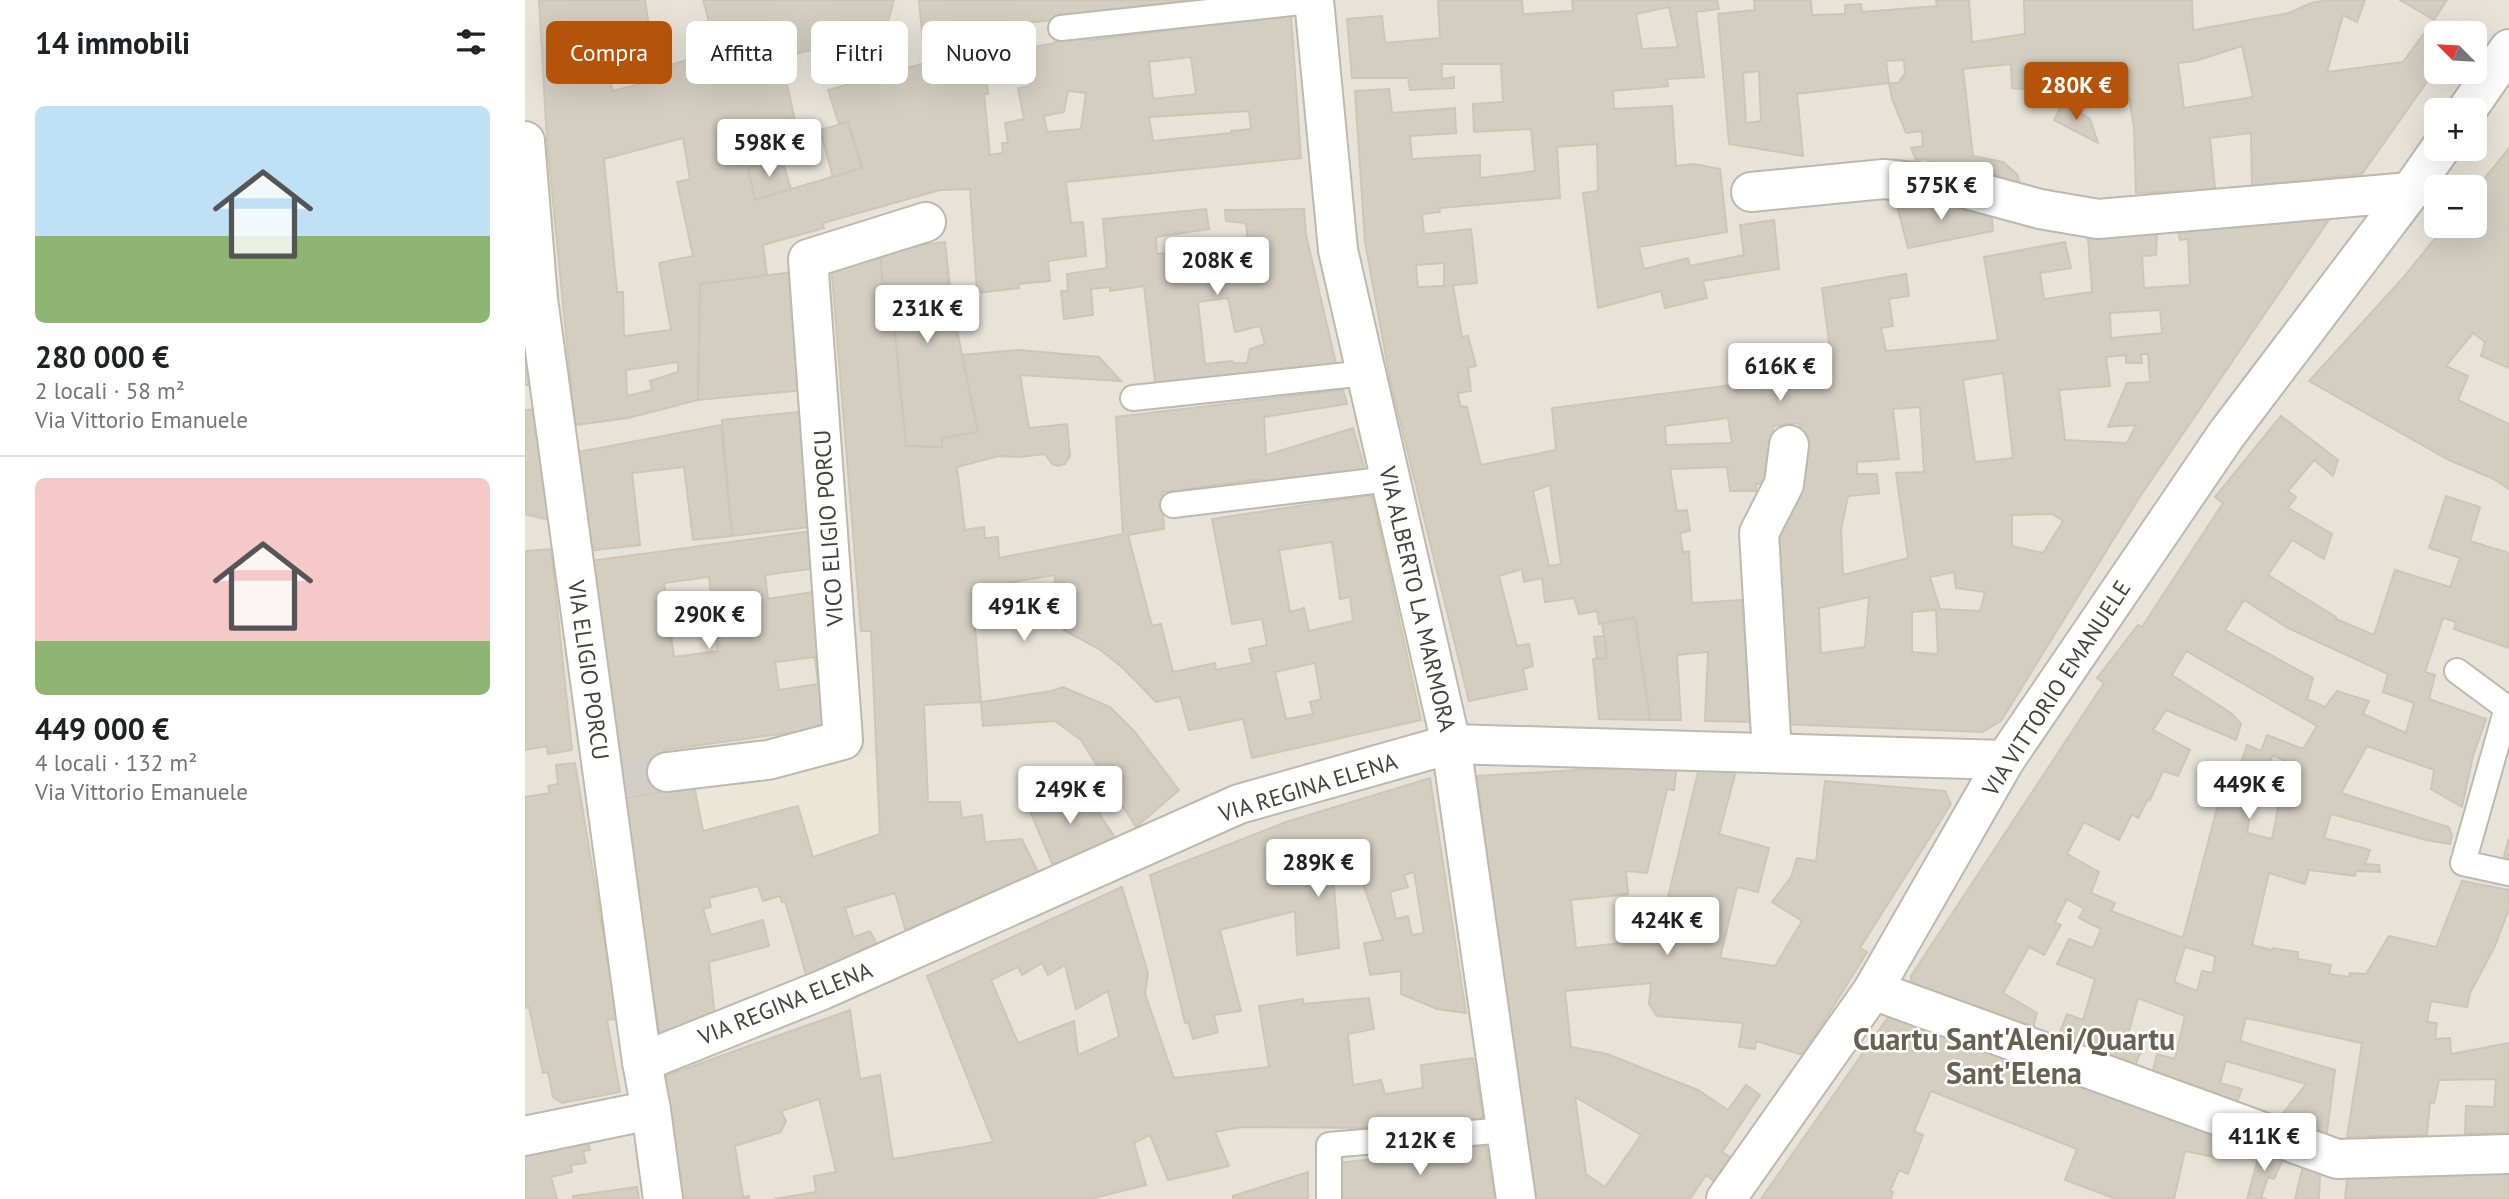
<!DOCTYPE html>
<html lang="it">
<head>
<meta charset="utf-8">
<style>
  :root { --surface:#fff; --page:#f2f2f2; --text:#202124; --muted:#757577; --line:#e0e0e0; --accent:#b45309 }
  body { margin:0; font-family:"PT Sans",sans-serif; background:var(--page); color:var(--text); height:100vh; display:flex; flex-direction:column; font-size:26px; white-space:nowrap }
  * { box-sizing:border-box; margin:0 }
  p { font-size:23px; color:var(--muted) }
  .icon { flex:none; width:38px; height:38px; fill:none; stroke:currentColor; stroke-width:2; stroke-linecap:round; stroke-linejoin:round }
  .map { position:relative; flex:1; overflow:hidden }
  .details { display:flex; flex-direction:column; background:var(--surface); width:525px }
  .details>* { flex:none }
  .guide { position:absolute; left:21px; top:21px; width:665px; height:63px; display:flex; gap:14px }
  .needle { width:46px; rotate:294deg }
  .fabs { position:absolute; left:1899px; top:21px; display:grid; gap:14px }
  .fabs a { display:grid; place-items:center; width:63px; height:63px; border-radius:10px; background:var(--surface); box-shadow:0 7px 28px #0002; font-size:35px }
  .price { position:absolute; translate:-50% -60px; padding:0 16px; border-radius:7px; background:#fff; color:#222; font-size:23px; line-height:46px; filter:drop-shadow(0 2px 4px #0008) }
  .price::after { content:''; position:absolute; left:50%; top:42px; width:21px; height:16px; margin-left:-10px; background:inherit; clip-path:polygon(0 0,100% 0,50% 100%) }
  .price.on { background:var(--accent); color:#fff }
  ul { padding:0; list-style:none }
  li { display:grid; align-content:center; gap:14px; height:371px; padding:0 35px }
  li+li { border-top:2px solid var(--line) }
  li span { display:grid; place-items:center; height:217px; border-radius:10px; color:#555 }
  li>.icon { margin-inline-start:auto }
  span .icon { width:126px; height:126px; fill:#fffc; stroke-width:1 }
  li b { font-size:30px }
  h2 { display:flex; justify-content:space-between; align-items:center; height:84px; padding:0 35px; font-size:30px }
  .pill { padding:0 24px; border-radius:10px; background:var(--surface); box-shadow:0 7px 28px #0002; font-size:24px; line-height:63px }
  .pill.on { background:var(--accent); color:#fff }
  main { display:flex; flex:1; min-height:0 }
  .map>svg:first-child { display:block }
  .residential { fill:#e7e3d9; fill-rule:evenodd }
  .education { fill:#ebe6d6 }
  .building { fill:#d4cec1; stroke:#cec6b5; stroke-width:2; fill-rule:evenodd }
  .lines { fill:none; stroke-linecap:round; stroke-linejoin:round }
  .minor-tunnel { stroke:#d1cec7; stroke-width:38; stroke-dasharray:38 19; stroke-linecap:butt }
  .service-casing { stroke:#beb9ae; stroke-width:28 }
  .minor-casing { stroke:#beb9ae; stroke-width:42 }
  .tertiary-casing { stroke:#beb9ae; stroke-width:42 }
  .service { stroke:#fff; stroke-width:24 }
  .minor { stroke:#fff; stroke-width:38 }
  .tertiary { stroke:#fff; stroke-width:38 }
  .labels { text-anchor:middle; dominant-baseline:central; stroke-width:5; stroke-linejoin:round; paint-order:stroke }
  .street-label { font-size:23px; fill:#474239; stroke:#fff }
  .district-label { font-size:30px; font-weight:bold; fill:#686152; stroke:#fff }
</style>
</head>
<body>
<main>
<section class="details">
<h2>14 immobili<svg class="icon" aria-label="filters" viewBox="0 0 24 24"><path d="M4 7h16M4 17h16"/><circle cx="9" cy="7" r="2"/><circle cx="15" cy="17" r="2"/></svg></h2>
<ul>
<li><span style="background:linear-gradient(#bfe0f5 60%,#8fb573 0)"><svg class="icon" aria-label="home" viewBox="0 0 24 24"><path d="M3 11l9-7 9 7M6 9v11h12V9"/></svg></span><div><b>280 000 €</b><p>2 locali · 58 m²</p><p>Via Vittorio Emanuele</p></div></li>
<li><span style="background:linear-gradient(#f6c9c9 75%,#8fb573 0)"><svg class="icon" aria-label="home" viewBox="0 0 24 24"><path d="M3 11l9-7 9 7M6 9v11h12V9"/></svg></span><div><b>449 000 €</b><p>4 locali · 132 m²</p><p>Via Vittorio Emanuele</p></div></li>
</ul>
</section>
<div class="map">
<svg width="1984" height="1199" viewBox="0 0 1984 1199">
  <rect width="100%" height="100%" fill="#f3f1eb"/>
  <path class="residential" d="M0,0H1984V1199H0ZM1911,33H1950V72H1911ZM1911,110H1950V149H1911ZM1911,187H1950V226H1911Z"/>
  <path class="education" d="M352,754L354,867L276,898L251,844L110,886L169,785Z"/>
  <g class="building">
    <path d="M14,0H120L124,27L82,30L87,91L128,81L126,71L172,57L167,25L184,21L178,0H369L360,33L256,57L277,153L223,168L230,200L337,168L323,122L314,124L303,90L400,63L394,0H667L539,16V19L456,27L463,94H459L465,155L478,153L477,143H483L480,123L499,119L493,88L505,86L502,48L526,44L542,37L566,40L766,15L776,158L541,182L546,223L558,222L561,256L523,261L525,281L494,284V288L452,293L445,189L415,190L298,223L299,228L238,245L242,275L175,284L173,400L103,418L50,425L22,141ZM666,57L671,94L628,99L624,62ZM543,91L561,93L556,129L522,132L519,116L539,112ZM724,111L726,129L706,131V133L628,141L624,117ZM158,138L165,179L152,182L168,256L134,263L146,330L99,336L98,292H92L79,159ZM153,362V372L125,381L127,390L102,396L101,370Z"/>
    <path d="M913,0H997L998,14L1048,11L1047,0H1192L1194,9L1171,12L1179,77L1142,79L1143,86L1088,91L1089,109L1147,106L1151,166L1169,164L1195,169L1202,232L1114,247L1119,269L1163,258L1165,266L1219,255L1215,225L1249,220L1254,269L1178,281L1182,298L1140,308L1136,291L1073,308L1058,193L1073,191L1072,144L1032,147L1035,198L914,208L915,212L897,214L899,234L946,229L952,283L928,285L937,337L943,336L951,366L943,368L946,391L933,393L935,406L942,407L956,465L1031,450L1027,408L1308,372L1297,288L1381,274L1384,296L1364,299L1368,326L1356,328L1361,351L1473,340L1459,257L1540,242L1546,268L1515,273L1519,299L1567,292L1563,238L1632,227L1631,255L1617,256L1619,288L1665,285L1663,239L1655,240L1652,224L1814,205L1614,498L1476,721L1457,732L1256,724L1250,534L1268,502L1275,423L1248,426L1247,483L1231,484V491H1205L1202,467L1145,469L1152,511L1162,510L1165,531L1155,533L1158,553L1164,551L1167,603L1217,600L1228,722L1180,721L1183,652L1152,655L1156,720H1125L1110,618L1074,624L1072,611L1054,614L1049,598L1020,602L1017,578L999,582L997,569L974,576L992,646L1004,644L1008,666L998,669L1002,689L944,701L866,384L840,242L830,91L864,89L867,113L930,108L931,133L885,136L887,159L955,155V178L1010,171L1006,129L949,132L948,104L978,102L976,64H917V79L929,77V88L885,90L883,78H827L822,19L857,16L860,43L915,38ZM1144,7L1153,47L1117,49L1111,14ZM919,263V286L893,287L891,265ZM1635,310L1637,333L1586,338L1585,313ZM1616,354H1623L1625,382L1602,383L1583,427L1611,425L1602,443L1540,440L1534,390L1585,386L1581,357L1601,355V363H1617ZM1478,373L1488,458L1450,462L1438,380ZM1395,407L1399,472L1371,473L1383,558L1318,575L1316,530L1323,496L1354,493L1352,474H1332V462L1374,459L1368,409ZM1203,418L1207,443L1141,445L1140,426ZM1025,485L1036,564L1024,566L1008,491ZM1527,514L1538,521L1518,553L1487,546V515ZM1429,572L1431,588L1460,592L1455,611L1415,609L1405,577ZM1344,597L1340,647L1296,653L1294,608ZM1411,610L1413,654L1387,652V612Z"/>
    <path d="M1229,0H1286L1287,15L1320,14V5L1336,4L1337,12L1412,6L1411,0H1444L1447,42L1500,34L1499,0H1667L1668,30L1764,13L1786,3L1804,0H1840L1832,22L1818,15L1802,72L1878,62L1903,28L1912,33L1911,44L1907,50L1911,53V69L1837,174L1727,186L1726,133L1685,138L1690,188L1667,191L1611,193L1609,127L1600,76L1532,84L1534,103L1499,89L1487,88L1486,64L1438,69L1448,156L1478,162L1492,174L1496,187L1425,176L1400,159L1391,160L1386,148L1398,146L1397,131L1381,133L1367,99L1364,83L1272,94L1278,156L1204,144L1193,14L1230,10ZM1717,46L1728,97L1659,108L1653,63L1670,61ZM1379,60L1380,73L1373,83H1364L1361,61ZM1234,71L1236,121L1221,123L1218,73Z"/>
    <path d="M1875,0H1922L1909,20Z"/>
    <path d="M1538,103L1565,119L1573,143L1529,120Z"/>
    <path d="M323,122L337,168L308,177L295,130Z"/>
    <path d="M1984,148V368L1956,356L1960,342L1948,333L1921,366L1943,376L1933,400L1984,424V489L1969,479L1924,460L1784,381L1878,278L1920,226H1950V190Z"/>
    <path d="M257,159L266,189L230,200L223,168Z"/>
    <path d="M1370,198L1466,209L1468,231L1383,248Z"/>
    <path d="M681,209L684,229L631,237L632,254L679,251V249L687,248L696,266L725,262L721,223L701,221L700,210L779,209L781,235L812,368L643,386L630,382L619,286L585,291V287L566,289L568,315L539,319L536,291H543L542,274L582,268L578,219ZM703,298L710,332L735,326L740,344L725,349L722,363H709L707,361L680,364L673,302Z"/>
    <path d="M420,242L427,306L453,432L417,438V447L381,446L367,305L359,306L355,254L378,247Z"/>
    <path d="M355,247L359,306L367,305L381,446L417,447V438L453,432L437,355L494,350L574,357L596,381L495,375L504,428L542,424L545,456L540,464L533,466L527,464L520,454L494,457L474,456L432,467L440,530L459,527L460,538L473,537L474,558L598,534L591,417L818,390L822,404L739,417L741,455L828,428L840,470L738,482V479L637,492L639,529L603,535L627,626L636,624L648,672L690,663L691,670L727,663L724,649L742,645L737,619L707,624L687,519L847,495L896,720L727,758L718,719L664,730L655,697L631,702L598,668L574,649L539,630L529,575L447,589L456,702L399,705L403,802H435L437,818L457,815L460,842L497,839L515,876L382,936L370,893L320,908L329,937L345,931L354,948L282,978L260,901L257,902L255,896L238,901L233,886L184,898L186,907L178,909L186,935L238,920L244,946L184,962L190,1018L135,1036L95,799L169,785L178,831L273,806L288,857L355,834L346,631H336L306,263ZM807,542L815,599L825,597L828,621L784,631L779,608L765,612L754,550ZM790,663L796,699L785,702L788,714L761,719L750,672Z"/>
    <path d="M267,272L279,390L173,400L175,284Z"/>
    <path d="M0,330L11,385H0Z"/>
    <path d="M14,409L24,520L0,514V410Z"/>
    <path d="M282,411L292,526L207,536L197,420Z"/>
    <path d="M1756,416L1813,460L1808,476L1789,460L1763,491L1771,497L1763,508L1807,534L1799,559L1767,540L1743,575L1811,617V619L1849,635L1870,570L1925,587L1935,558L1904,548L1921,496L1955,507L1945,541L1984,553V648L1929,629L1931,622L1918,618L1900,672L1910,675L1904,699L1961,719L1948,756L1937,807L1906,789L1909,770L1842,746L1816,793L1924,827L1927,836L1925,844L1901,840L1806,814L1799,838L1845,850L1840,864L1854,865L1855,872L1831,871L1830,876L1784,870L1780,884L1744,873L1727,945L1747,950L1748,948L1773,952V959L1806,965L1804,974L1824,977L1825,973L1841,974L1864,936L1911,947L1937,881L1984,890V909L1969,948L1945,993L1942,1007L1906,1001L1902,1022L1912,1023L1910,1039L1925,1038L1926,1054L1984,1043V1133H1940L1941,1106L1969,1107L1971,1079L1914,1080L1909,1103L1905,1102L1902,1135L1822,1137L1837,1043L1721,1018L1715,1041L1810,1070L1801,1140L1754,1128L1755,1117L1781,1084L1701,1061L1695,1083L1717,1089L1712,1102L1691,1095L1689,1103L1626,1078L1632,1054L1650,1059L1660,1016L1613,998L1600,1046L1616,1051L1608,1071L1531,1042L1542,1014L1558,1020L1570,979L1532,964L1544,939L1568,948L1576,929L1554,918L1559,909L1542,899L1530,922L1536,925L1519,955L1504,947L1478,993L1512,1013L1507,1032L1389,985L1386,980V976L1579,683L1572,678L1613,625L1617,627L1698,503L1690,497ZM1719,600L1763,628L1863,674L1858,692L1889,703L1881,733L1838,714L1844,701L1812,691L1800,707L1782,699L1788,678L1700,630ZM1661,651L1792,726L1778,749L1742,735L1736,751L1722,745L1706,792L1697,789L1658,938L1586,911L1590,903L1566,893L1574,872L1542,854L1559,822L1594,840L1607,814L1613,818L1623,799L1625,800L1638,771L1653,776L1665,750L1628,730L1641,710L1711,740L1716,724L1706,713L1647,675ZM1748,755L1768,765L1754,803L1747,839L1722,833L1728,798ZM1660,947L1690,956L1688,973L1677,971L1672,991L1649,982Z"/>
    <path d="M196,425L207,536L168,540L159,467L107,473L115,545L63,551L53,452Z"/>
    <path d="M288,531L292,568L240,575L243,599L295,591L313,726L139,750L144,788L96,795L64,561ZM184,577L193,651L149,657L139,583ZM290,657L293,684L254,690L250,662Z"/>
    <path d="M26,549L47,750L23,754L22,746L0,750V551Z"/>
    <path d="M1110,618L1125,720L1074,719L1068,659L1082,658L1077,623Z"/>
    <path d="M1079,636L1082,658L1072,659L1069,637Z"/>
    <path d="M538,687L585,707L609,731L654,790L611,827L556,740L530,721L458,726L456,702L526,691Z"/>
    <path d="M50,763L92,1019L82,1020L95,1092L37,1103L28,1097L23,1072L18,1073L4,1007L0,1008V797L25,793L23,786L33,784L31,765Z"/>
    <path d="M1152,764L1149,790L1142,789L1122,873L1101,871L1103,894L1046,900L1051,948L1133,939L1175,764L1211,771L1194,834L1244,848L1233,892L1212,887L1195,958L1250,966L1277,921L1247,902L1266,877L1272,858L1291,861L1300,781L1420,791L1426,804L1335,948L1342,952L1278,1055L1231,1041L1230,1049L1214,1047L1218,1023L1132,1016L1124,1004L1126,983L1040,991L1046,1047L1082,1054L1173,1090L1203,1110L1221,1085L1235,1095L1197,1152L1207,1158L1189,1181L1181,1175L1165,1199H1003L952,776ZM1050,1097L1116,1135L1080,1187L1061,1174Z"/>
    <path d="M905,778L941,1013L912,1009L876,994V971L845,975L839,943L858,940L835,876L825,880L822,870L808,875L814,948L772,955L770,911L695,930L716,1011L689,1015L693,1032L668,1039L663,1022L660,1023L625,875L761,822ZM889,872L899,933L887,935L883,916L871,919L865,892L883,887L879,875Z"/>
    <path d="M559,785L577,818L591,839L530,870L502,804L532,797Z"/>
    <path d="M1984,838V866L1977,864Z"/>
    <path d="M597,887L623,973L620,994L649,1078L744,1067L734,1006L778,999V1004L844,998L849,1029L823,1034L828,1085L856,1080L860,1094L898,1088L896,1065L948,1058L958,1118L862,1128L717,1127L690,1132L704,1166L643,1180L625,1135L609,1143L621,1185L565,1199H249L291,1192L289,1176L311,1172L294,1099L256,1111L261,1121L256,1132L210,1146L218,1197L224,1196V1199H154L140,1076L325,1010L335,1079L355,1075L368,1159L468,1142L402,976ZM517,963L523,975L540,965L551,1009L583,991L594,1037L553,1055L549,1021L493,1043L466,980L493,967L497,975Z"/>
    <path d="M1366,1013L1700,1134L1695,1158L1660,1151L1649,1199H1591L1540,1180L1552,1149L1406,1091L1389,1131L1398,1135L1383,1174L1374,1170L1365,1191L1368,1192L1366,1199H1236Z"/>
    <path d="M62,1137L65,1150L58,1151L61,1163L46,1165L47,1172L26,1177L32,1199H0V1150Z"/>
    <path d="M961,1146L970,1199H816L814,1163Z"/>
    <path d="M1736,1148L1758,1159L1749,1179L1743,1177L1736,1198L1742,1199H1722Z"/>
    <path d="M1778,1166L1795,1173L1794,1199H1770Z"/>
    <path d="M1984,1168V1199H1820L1823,1172Z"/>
    <path d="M783,1172V1199H708V1196Z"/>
    <path d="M112,1187L114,1199H48V1196Z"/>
  </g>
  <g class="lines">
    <path class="minor-tunnel" d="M93,778L142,772"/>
    <g class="service-casing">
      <g id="service">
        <path d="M536,28L794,0"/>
        <path d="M608,398L841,373"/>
        <path d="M648,505L865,479"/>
        <path d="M1932,671L1982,708L1938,863L1984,873"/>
        <path d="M804,1199V1145L981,1130"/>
      </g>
    </g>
    <g class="minor-casing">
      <g id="minor">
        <path d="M789,0L813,250L926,744L991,1199"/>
        <path d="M0,141L13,299L117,1062L126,1110L138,1199"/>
        <path d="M1226,192L1359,179L1430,186L1515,209L1573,219L1885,192"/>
        <path d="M1247,753L1234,533L1259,484L1264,445"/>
        <path d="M142,772L243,760L318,740L283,259L401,222"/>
        <path d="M1348,990L1812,1159L1984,1154"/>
        <path d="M117,1062L297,990L714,804L926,744L1480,760"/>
        <path d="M0,1136L126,1110"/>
      </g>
    </g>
    <g class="tertiary-casing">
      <g id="tertiary">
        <path d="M1942,110L1984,49"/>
        <path d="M1201,1199L1348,990L1480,760L1701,435L1885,192L1915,149"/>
      </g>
    </g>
    <use href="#service" class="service"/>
    <use href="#minor" class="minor"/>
    <use href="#tertiary" class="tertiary"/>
  </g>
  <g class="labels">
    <g class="street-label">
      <text transform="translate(303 528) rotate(-94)">VICO ELIGIO PORCU</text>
      <text transform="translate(893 599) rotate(77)">VIA ALBERTO LA MARMORA</text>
      <text transform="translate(64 670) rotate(82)">VIA ELIGIO PORCU</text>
      <text transform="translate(1531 688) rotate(-57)">VIA VITTORIO EMANUELE</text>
      <text transform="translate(783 787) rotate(-17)">VIA REGINA ELENA</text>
      <text transform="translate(260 1003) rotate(-22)">VIA REGINA ELENA</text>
    </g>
    <g class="district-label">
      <text x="1489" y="1038">Cuartu Sant'Aleni/Quartu<tspan x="1489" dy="34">Sant'Elena</tspan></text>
    </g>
  </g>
</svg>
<div class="fabs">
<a><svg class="needle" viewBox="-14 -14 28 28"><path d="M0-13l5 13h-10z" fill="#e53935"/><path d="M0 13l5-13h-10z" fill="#757577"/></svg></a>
<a>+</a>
<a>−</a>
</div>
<b class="price on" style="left:1551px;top:122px">280K €</b>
<b class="price" style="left:244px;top:179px">598K €</b>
<b class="price" style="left:1416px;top:222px">575K €</b>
<b class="price" style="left:692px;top:297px">208K €</b>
<b class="price" style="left:402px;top:345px">231K €</b>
<b class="price" style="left:1255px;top:403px">616K €</b>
<b class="price" style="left:499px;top:643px">491K €</b>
<b class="price" style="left:184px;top:651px">290K €</b>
<b class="price" style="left:1724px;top:821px">449K €</b>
<b class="price" style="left:545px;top:826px">249K €</b>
<b class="price" style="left:793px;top:899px">289K €</b>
<b class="price" style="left:1142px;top:957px">424K €</b>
<b class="price" style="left:1739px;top:1173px">411K €</b>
<b class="price" style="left:895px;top:1177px">212K €</b>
<div class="guide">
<a class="pill on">Compra</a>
<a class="pill">Affitta</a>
<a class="pill">Filtri</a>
<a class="pill">Nuovo</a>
</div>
</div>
</main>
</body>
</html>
